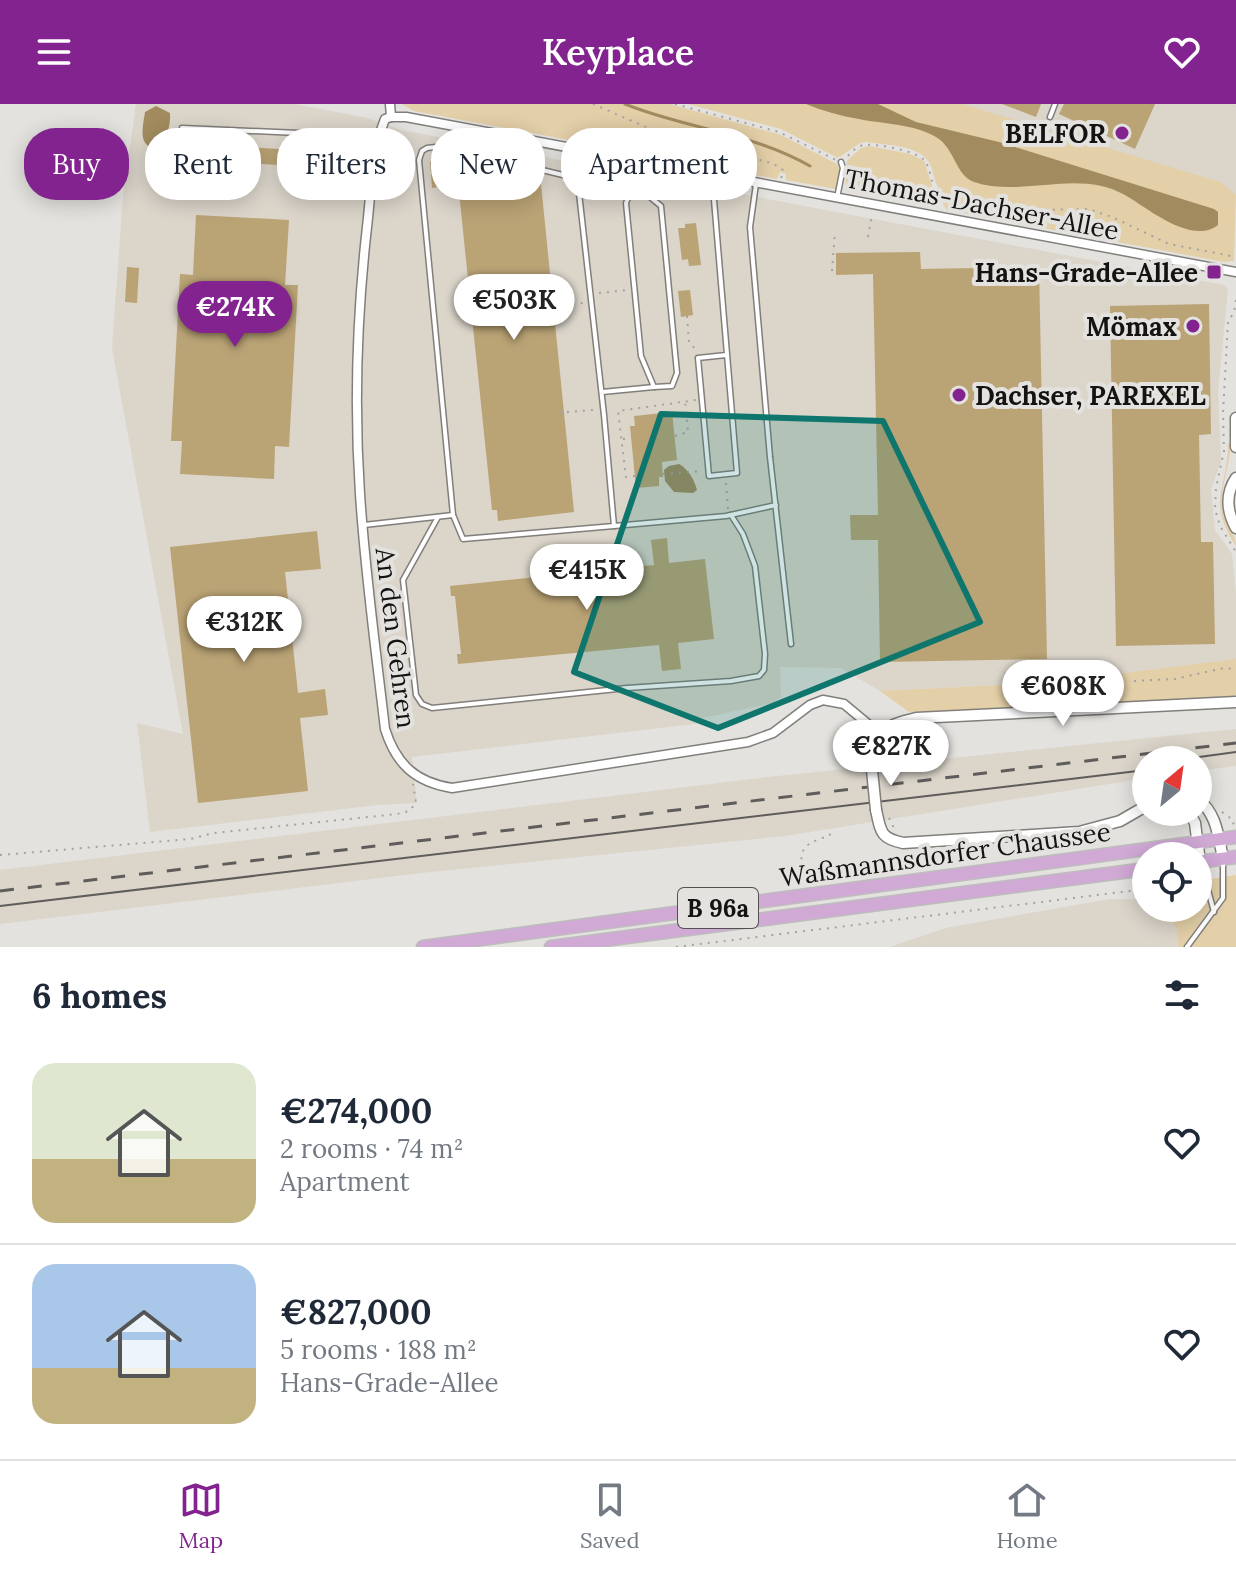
<!DOCTYPE html>
<html lang="en">
<head>
<meta charset="utf-8">
<style>
  :root { --surface:#fff; --page:#f2f2f3; --text:#1f2937; --muted:#747a83; --line:#e0e1e3; --accent:#82238f }
  body { margin:0; font-family:Lora,serif; background:var(--page); color:var(--text); height:100vh; display:flex; flex-direction:column; font-size:30px; white-space:nowrap }
  * { box-sizing:border-box; margin:0 }
  p { font-size:26px; color:var(--muted) }
  .icon { flex:none; width:44px; height:44px; fill:none; stroke:currentColor; stroke-width:2; stroke-linecap:round; stroke-linejoin:round }
  .map { position:relative; height:843px; overflow:hidden }
  .panel { display:flex; flex-direction:column; background:var(--surface); flex:1 }
  .panel>* { flex:none }
  .banner { position:absolute; left:24px; top:24px; width:800px; height:72px; display:flex; gap:16px }
  .needle { width:52px; rotate:29deg }
  .controls { position:absolute; left:1132px; top:642px; display:grid; gap:16px }
  .controls a { display:grid; place-items:center; width:80px; height:80px; border-radius:50%; background:var(--surface); box-shadow:0 4px 20px #0003; font-size:40px }
  .price { position:absolute; translate:-50% -68px; padding:0 18px; border-radius:28px; background:#fff; color:#222; font-size:26px; line-height:52px; filter:drop-shadow(0 2px 4px #0008) }
  .price::after { content:''; position:absolute; left:50%; top:48px; width:24px; height:18px; margin-left:-12px; background:inherit; clip-path:polygon(0 0,100% 0,50% 100%) }
  .price.on { background:var(--accent); color:#fff }
  ul { padding:0; list-style:none }
  li { display:flex; align-items:center; gap:24px; height:200px; padding:0 32px }
  li+li { border-top:2px solid var(--line) }
  li span { display:grid; place-items:center; flex:none; width:224px; height:160px; border-radius:24px; color:#555 }
  li>.icon { margin-inline-start:auto }
  span .icon { width:96px; height:96px; fill:#fffc; stroke-width:1 }
  li b { font-size:34px }
  h2 { display:flex; justify-content:space-between; align-items:center; height:96px; padding:0 32px; font-size:34px }
  .tag { padding:0 28px; border-radius:32px; background:var(--surface); box-shadow:0 4px 20px #0003; font-size:28px; line-height:72px }
  .tag.on { background:var(--accent); color:#fff }
  header { display:flex; justify-content:space-between; align-items:center; height:104px; padding:0 32px; background:var(--accent); color:#fff; font-size:36px; font-weight:600 }
  .tabs { display:flex; justify-content:space-around; align-items:center; height:112px; border-top:2px solid var(--line); background:var(--surface); font-size:22px; color:var(--muted) }
  .tabs a { display:grid; justify-items:center; gap:4px }
  .tabs .on { color:var(--accent) }
  .map>svg:first-child { display:block }
  .built { fill:#dbd5ca }
  .green { fill:#e3cfa8 }
  .water { fill:#a28b5e }
  .lines { fill:none; stroke-linecap:round; stroke-linejoin:round }
  .stream { stroke:#a28b5e; stroke-width:3 }
  .building { fill:#baa375 }
  .service-casing { stroke:#817f7b; stroke-width:7 }
  .minor-casing { stroke:#817f7b; stroke-width:11 }
  .tertiary-casing { stroke:#817f7b; stroke-width:13 }
  .primary-casing { stroke:#bdbdbd; stroke-width:15 }
  .path { stroke:#a5a3a0; stroke-width:2; stroke-dasharray:2 6; stroke-linecap:butt }
  .service { stroke:#fff; stroke-width:4 }
  .minor { stroke:#fff; stroke-width:8 }
  .tertiary { stroke:#fff; stroke-width:10 }
  .primary { stroke:#d0a9d5; stroke-width:12 }
  .tram { stroke:#5f5d5b; stroke-width:2 }
  .rail { stroke:#5f5d5b; stroke-width:3; stroke-dasharray:14 14; stroke-linecap:butt }
  .tertiary-bridge-casing { stroke:#817f7b; stroke-width:13; stroke-linecap:butt }
  .tertiary-bridge { stroke:#fff; stroke-width:10 }
  .marked { fill:#0f766e; fill-opacity:0.2; stroke:#0f766e; stroke-width:6; stroke-linejoin:round }
  .poi-dot { fill:#82238f; stroke:#e4e2de; stroke-width:3 }
  .labels { text-anchor:middle; dominant-baseline:central; stroke-width:8; stroke-linejoin:round; paint-order:stroke }
  .shield { fill:#e4e2de; stroke:#52514f; stroke-width:2 }
  .shield-label { font-size:24px; font-weight:bold; fill:#141312 }
  .poi-label { font-size:26px; font-weight:bold; fill:#141312; stroke:#e4e2de; text-anchor:end }
  .street-label { font-size:26px; fill:#141312; stroke:#e4e2de }
</style>
</head>
<body>
<header><svg class="icon" aria-label="menu" viewBox="0 0 24 24"><path d="M4 6h16M4 12h16M4 18h16"/></svg>Keyplace<svg class="icon" aria-label="heart" viewBox="0 0 24 24"><path d="M12 20l-8-8c-3-5 5-10 8-4 3-6 11-1 8 4z"/></svg></header>
<div class="map">
<svg width="1236" height="843" viewBox="0 0 1236 843">
  <rect width="100%" height="100%" fill="#e4e2de"/>
  <g class="built">
    <path d="M136,0H295L367,14L401,26L1224,181L1228,185L1218,288L1221,358L1211,385L1215,426L1232,450L1236,490V555L1043,579L880,587L841,564L780,563L781,593L773,599L702,614L703,619L412,653L417,699L377,701L150,728L137,619L183,630L112,244L123,92Z"/>
    <path d="M929,0H1234L1236,1V91Z"/>
    <path d="M1236,625V662L1198,667V656H1146V674L785,732L421,769L0,820V766L768,673Z"/>
    <path d="M1110,795H1146V804H1165L1177,826L1178,843H889L946,824Z"/>
  </g>
  <g class="green">
    <path d="M402,0H670L781,31L837,60L840,65L836,85L786,76V70L780,68L777,75L414,7Z"/>
    <path d="M688,0H962L1220,78L1236,91L1234,157L1224,158L947,106L943,100L944,92C932,78 936,69 928,57C918,41 884,41 867,38L860,39L838,54L781,25Z"/>
    <path d="M869,42L910,50L924,57L934,87L930,100L925,102L845,87L847,57L861,44Z"/>
    <path d="M1228,339L1231,341L1230,349C1227,370 1218,391 1224,413C1227,423 1236,431 1236,442C1206,397 1228,385 1228,339Z"/>
    <path d="M1236,555V591L1232,593L909,608L880,587L1043,579Z"/>
    <path d="M1236,771V843H1178L1177,826L1165,804H1198V777Z"/>
  </g>
  <g class="water">
    <path d="M806,0H878L916,18L999,38L1214,105L1218,108V121C1192,142 1146,103 1125,91C1078,64 1023,94 974,78C955,71 955,44 936,33C915,20 883,20 859,15C841,12 823,7 806,0Z"/>
    <path d="M156,2L170,9C171,23 166,35 157,44C137,44 143,22 145,8Z"/>
    <path d="M679,360C688,365 694,375 697,386L693,389L674,388L665,377L664,366L669,362Z"/>
  </g>
  <g class="lines">
    <path class="stream" d="M625,0C687,25 750,28 810,62"/>
  </g>
  <g class="building">
    <path d="M1002,0H1041L1036,13Z"/>
    <path d="M1064,0H1155L1135,45L1059,10Z"/>
    <path d="M177,39L329,48L328,64L176,55Z"/>
    <path d="M463,55L464,66L490,63L492,85L541,80L574,408L498,417L497,406H492L459,88L445,90L444,82L432,84L430,58Z"/>
    <path d="M196,111L289,116L285,181H298L289,343L275,342L274,375L180,370L182,337H171L180,170L193,171Z"/>
    <path d="M696,119L701,161L689,162L688,155L682,156L678,124H685V120Z"/>
    <path d="M920,148L921,165L1039,163L1047,555L880,558L878,436H851L850,411H878L873,170L836,171V149Z"/>
    <path d="M127,163L139,164L137,199L125,198Z"/>
    <path d="M690,186L693,211L681,213L678,187Z"/>
    <path d="M1209,200L1211,330L1199,331L1201,438H1213L1215,540L1116,542L1110,202Z"/>
    <path d="M672,308L677,356L662,358L663,373H659V382L636,384L630,322H635L634,312Z"/>
    <path d="M317,427L321,465L285,468L298,589L325,585L328,611L300,614L308,687L198,699L170,443Z"/>
    <path d="M667,434L669,459L705,455L714,535L678,539L681,565L662,567L659,541L458,560L457,550H461L455,492H451L450,482L654,461L651,436Z"/>
  </g>
  <g class="lines">
    <g class="service-casing">
      <g id="service">
        <path d="M1050,13L1055,0"/>
        <path d="M182,24L321,30L346,45L374,53"/>
        <path d="M444,42L571,73L578,80L604,311L614,422L463,435L453,411L419,56L422,47L427,44Z"/>
        <path d="M633,55L634,80"/>
        <path d="M712,72L737,369L709,372L698,254L726,251"/>
        <path d="M634,80L661,102L677,269L672,282L654,283L641,252L626,99Z"/>
        <path d="M756,80L750,123L770,353L791,540"/>
        <path d="M837,94L843,64L841,58"/>
        <path d="M602,288L654,283"/>
        <path d="M438,413L403,476L416,591L422,600L432,604L627,584L731,577L759,572L764,566L765,550L755,462L743,430L731,411"/>
        <path d="M364,421L453,411"/>
        <path d="M614,422L726,412L776,401"/>
        <path d="M1201,760L1214,808"/>
        <path d="M1187,843L1223,794V757"/>
      </g>
    </g>
    <g class="minor-casing">
      <g id="minor">
        <path d="M390,0L391,13"/>
        <path d="M391,13L385,15C372,47 371,89 367,123C357,211 354,301 360,390C365,468 376,547 385,625C396,660 415,678 452,684L748,638L773,629L810,601L823,596L844,600L880,630"/>
        <path d="M391,13H406L1236,168"/>
      </g>
    </g>
    <g class="tertiary-casing">
      <g id="tertiary">
        <path d="M1236,314V343"/>
        <path d="M1236,374C1225,390 1227,408 1236,424"/>
        <path d="M872,666C873,629 882,622 916,614L1236,598"/>
        <path d="M1198,695C1217,710 1218,732 1223,754"/>
        <path d="M876,706C881,728 880,734 903,739L1079,728L1120,717L1146,702"/>
        <path d="M1189,708L1195,719L1200,758"/>
      </g>
    </g>
    <g class="primary-casing">
      <g id="primary">
        <path d="M1198,758L1236,753"/>
        <path d="M423,843L1236,733"/>
        <path d="M551,843L1146,765"/>
      </g>
    </g>
    <g class="path">
      <path d="M593,0L648,24L774,60L783,66L781,75"/>
      <path d="M675,0L779,28L836,56"/>
      <path d="M848,52C852,47 857,43 863,41C875,39 918,47 925,57C931,66 932,83 938,94L986,107L1088,105L1112,113L1169,140L1236,153"/>
      <path d="M868,133L872,111"/>
      <path d="M832,167L835,127"/>
      <path d="M599,189L628,186"/>
      <path d="M1236,196L1234,208L1228,218L1223,309L1224,347L1216,384L1215,405L1220,422L1236,448"/>
      <path d="M549,204L583,199"/>
      <path d="M687,212L689,238L697,247"/>
      <path d="M559,309L592,306L598,308"/>
      <path d="M675,332L688,328L685,297"/>
      <path d="M623,335H631"/>
      <path d="M663,370L702,367"/>
      <path d="M635,372L626,373L618,307L696,296"/>
      <path d="M726,379L728,405"/>
      <path d="M1134,577L1175,575L1224,564L1236,565"/>
      <path d="M884,656L886,645L895,633"/>
      <path d="M1222,708L1233,716L1234,724"/>
      <path d="M889,714L895,726"/>
      <path d="M0,751L190,735L214,729L397,710L409,707L416,699L413,680"/>
      <path d="M805,779C799,749 797,741 829,732L832,727"/>
      <path d="M676,843L1146,785"/>
    </g>
    <use href="#service" class="service"/>
    <use href="#minor" class="minor"/>
    <use href="#tertiary" class="tertiary"/>
    <use href="#primary" class="primary"/>
    <g class="tram">
      <path d="M1177,656L1236,648"/>
      <path d="M0,802L1146,666"/>
    </g>
    <path class="rail" d="M0,787L1236,639"/>
    <g class="tertiary-bridge-casing">
      <path id="tertiary-bridge" d="M872,666L876,706"/>
    </g>
    <use href="#tertiary-bridge" class="tertiary-bridge"/>
  </g>
  <path class="marked" d="M661,310L883,317L980,518L718,624L574,568Z"/>
  <g class="poi-dot">
    <circle cx="1122" cy="29" r="8"/>
    <rect x="1206" y="160" width="16" height="16" rx="4"/>
    <circle cx="1193" cy="222" r="8"/>
    <circle cx="959" cy="291" r="8"/>
  </g>
  <g class="labels">
    <rect class="shield" x="678" y="784" width="80" height="40" rx="6"/>
    <g class="shield-label">
      <text x="718" y="804">B 96a</text>
    </g>
    <g class="poi-label">
      <text x="1106" y="29">BELFOR</text>
      <text x="1198" y="168">Hans-Grade-Allee</text>
      <text x="1177" y="222">Mömax</text>
      <text x="975" y="291" text-anchor="start">Dachser, PAREXEL</text>
    </g>
    <g class="street-label">
      <text transform="translate(982 100) rotate(11)">Thomas-Dachser-Allee</text>
      <text transform="translate(396 534) rotate(83)">An den Gehren</text>
      <text transform="translate(945 750) rotate(-8)">Waßmannsdorfer Chaussee</text>
    </g>
  </g>
</svg>
<div class="controls">
<a><svg class="needle" viewBox="-14 -14 28 28"><path d="M0-13l5 13h-10z" fill="#e53935"/><path d="M0 13l5-13h-10z" fill="#747a83"/></svg></a>
<a><svg class="icon" aria-label="locate" viewBox="0 0 24 24"><circle cx="12" cy="12" r="6"/><path d="M12 2v4M12 18v4M2 12h4M18 12h4"/></svg></a>
</div>
<b class="price" style="left:514px;top:238px">€503K</b>
<b class="price on" style="left:235px;top:245px">€274K</b>
<b class="price" style="left:587px;top:508px">€415K</b>
<b class="price" style="left:244px;top:560px">€312K</b>
<b class="price" style="left:1063px;top:624px">€608K</b>
<b class="price" style="left:891px;top:684px">€827K</b>
<div class="banner">
<a class="tag on">Buy</a>
<a class="tag">Rent</a>
<a class="tag">Filters</a>
<a class="tag">New</a>
<a class="tag">Apartment</a>
</div>
</div>
<section class="panel">
<h2>6 homes<svg class="icon" aria-label="filters" viewBox="0 0 24 24"><path d="M4 7h16M4 17h16"/><circle cx="9" cy="7" r="2"/><circle cx="15" cy="17" r="2"/></svg></h2>
<ul>
<li><span style="background:linear-gradient(#dfe7d0 60%,#c2b280 0)"><svg class="icon" aria-label="home" viewBox="0 0 24 24"><path d="M3 11l9-7 9 7M6 9v11h12V9"/></svg></span><div><b>€274,000</b><p>2 rooms · 74 m²</p><p>Apartment</p></div><svg class="icon" aria-label="heart" viewBox="0 0 24 24"><path d="M12 20l-8-8c-3-5 5-10 8-4 3-6 11-1 8 4z"/></svg></li>
<li><span style="background:linear-gradient(#a9c7e8 65%,#c2b280 0)"><svg class="icon" aria-label="home" viewBox="0 0 24 24"><path d="M3 11l9-7 9 7M6 9v11h12V9"/></svg></span><div><b>€827,000</b><p>5 rooms · 188 m²</p><p>Hans-Grade-Allee</p></div><svg class="icon" aria-label="heart" viewBox="0 0 24 24"><path d="M12 20l-8-8c-3-5 5-10 8-4 3-6 11-1 8 4z"/></svg></li>
</ul>
</section>
<nav class="tabs">
<a class="on"><svg class="icon" aria-label="map" viewBox="0 0 24 24"><path d="M3 6l6-2 6 2 6-2v14l-6 2-6-2-6 2zM9 4v14M15 6v14"/></svg>Map</a>
<a><svg class="icon" aria-label="saved" viewBox="0 0 24 24"><path d="M7 4h10v16l-5-4-5 4z"/></svg>Saved</a>
<a><svg class="icon" aria-label="home" viewBox="0 0 24 24"><path d="M3 11l9-7 9 7M6 9v11h12V9"/></svg>Home</a>
</nav>
</body>
</html>
